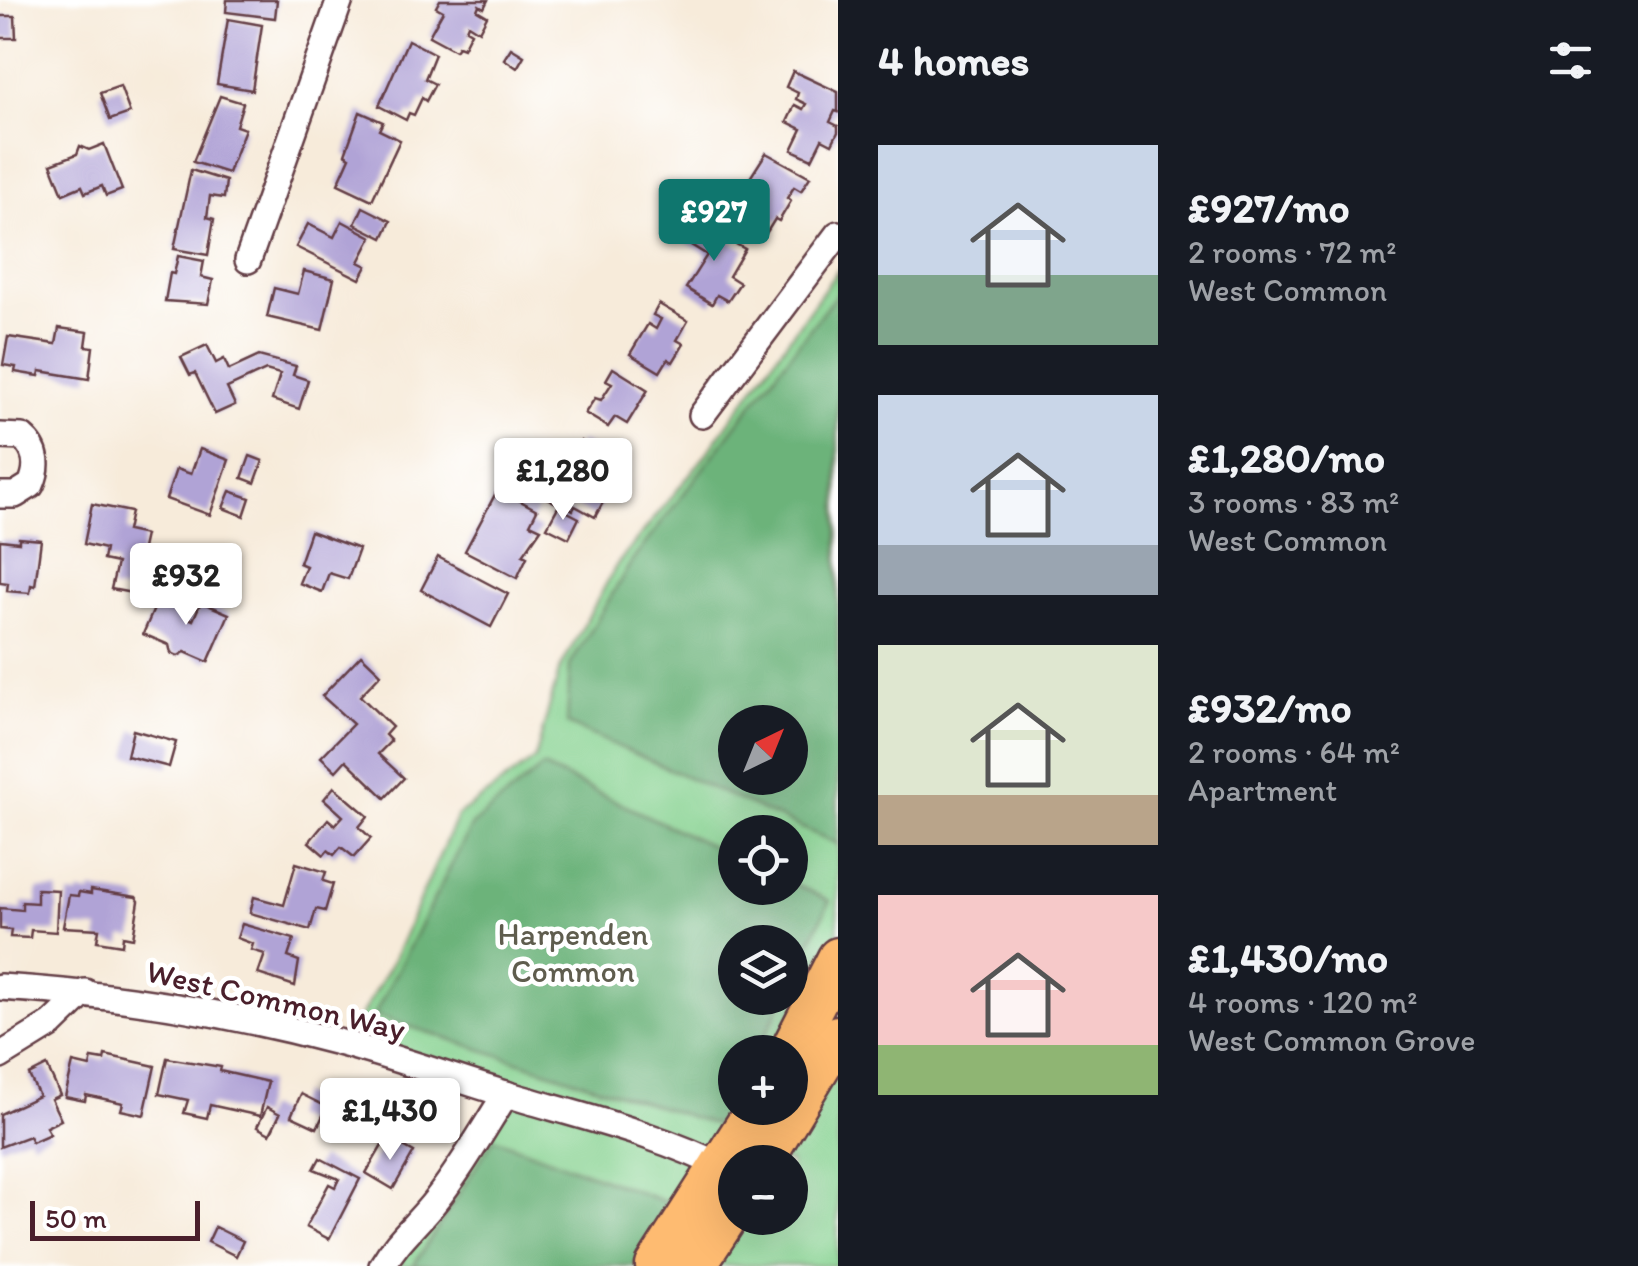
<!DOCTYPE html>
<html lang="en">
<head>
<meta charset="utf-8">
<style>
  :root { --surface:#171b24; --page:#20242c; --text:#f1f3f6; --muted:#9ea1a6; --accent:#0f766e }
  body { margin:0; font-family:Itim,sans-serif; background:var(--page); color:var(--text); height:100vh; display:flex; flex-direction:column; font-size:38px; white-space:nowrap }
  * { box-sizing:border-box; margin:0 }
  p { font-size:32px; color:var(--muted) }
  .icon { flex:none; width:55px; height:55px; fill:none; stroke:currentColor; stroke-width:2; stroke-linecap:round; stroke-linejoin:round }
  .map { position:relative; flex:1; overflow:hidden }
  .details { display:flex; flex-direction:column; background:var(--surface); width:800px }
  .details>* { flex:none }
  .needle { width:65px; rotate:43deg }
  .tools { position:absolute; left:718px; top:705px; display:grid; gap:20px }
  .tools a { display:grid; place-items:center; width:90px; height:90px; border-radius:50%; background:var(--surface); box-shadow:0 10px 40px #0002; font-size:50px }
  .scale { position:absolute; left:30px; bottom:25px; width:170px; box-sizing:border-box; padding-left:10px; border:5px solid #4a1f2b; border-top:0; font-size:28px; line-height:35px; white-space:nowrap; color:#4a1f2b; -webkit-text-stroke:8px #fff; paint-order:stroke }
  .price { position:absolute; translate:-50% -85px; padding:0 22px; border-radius:10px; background:#fff; color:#222; font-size:32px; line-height:65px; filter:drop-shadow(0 2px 5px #0008) }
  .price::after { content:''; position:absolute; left:50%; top:60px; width:30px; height:22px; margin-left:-15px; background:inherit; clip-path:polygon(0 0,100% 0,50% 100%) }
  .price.current { background:var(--accent); color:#fff }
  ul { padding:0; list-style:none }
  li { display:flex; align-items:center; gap:30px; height:250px; padding:0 40px }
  li span { display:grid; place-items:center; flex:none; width:280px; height:200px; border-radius:0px; color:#555 }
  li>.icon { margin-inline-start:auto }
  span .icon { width:120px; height:120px; fill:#fffc; stroke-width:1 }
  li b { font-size:42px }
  h2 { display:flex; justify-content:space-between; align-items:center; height:120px; padding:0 40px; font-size:42px }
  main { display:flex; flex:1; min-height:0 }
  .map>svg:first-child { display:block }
  .green { fill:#85d18f; stroke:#68785d; stroke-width:2.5; fill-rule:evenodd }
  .forest { fill:#6cb37a; stroke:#5b6952; stroke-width:2.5; fill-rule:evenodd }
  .building { fill:#b0a3d6 }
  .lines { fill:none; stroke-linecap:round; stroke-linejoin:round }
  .street-casing { stroke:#643e45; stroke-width:30 }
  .primary-casing { stroke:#643e45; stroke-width:45 }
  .street { stroke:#fff; stroke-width:25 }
  .primary { stroke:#febb71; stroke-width:40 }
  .labels { text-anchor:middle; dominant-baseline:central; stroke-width:9; stroke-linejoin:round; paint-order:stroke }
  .park-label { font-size:32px; fill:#5f5d4e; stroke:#fff }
  .street-label { font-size:32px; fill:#4a1f2b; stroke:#fff }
</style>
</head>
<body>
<main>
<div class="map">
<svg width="838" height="1266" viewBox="0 0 838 1266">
  <rect width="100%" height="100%" fill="#fff"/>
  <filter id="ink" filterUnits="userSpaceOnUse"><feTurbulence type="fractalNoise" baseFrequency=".01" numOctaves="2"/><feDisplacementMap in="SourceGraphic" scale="20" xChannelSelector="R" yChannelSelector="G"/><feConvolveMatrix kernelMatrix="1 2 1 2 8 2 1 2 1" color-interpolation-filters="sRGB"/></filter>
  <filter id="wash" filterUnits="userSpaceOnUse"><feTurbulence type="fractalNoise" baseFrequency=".0048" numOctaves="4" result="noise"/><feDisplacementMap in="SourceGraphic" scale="40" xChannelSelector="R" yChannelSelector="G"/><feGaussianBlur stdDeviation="2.25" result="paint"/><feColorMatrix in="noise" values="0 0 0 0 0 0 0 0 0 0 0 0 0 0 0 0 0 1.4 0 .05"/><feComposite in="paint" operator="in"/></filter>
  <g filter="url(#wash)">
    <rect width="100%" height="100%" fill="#f7ebda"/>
    <path class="green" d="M838,270V1266H394L499,1098L344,1046L394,958L457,816L535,759L559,671L616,566L704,457ZM735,722H790V778H735ZM735,832H790V888H735ZM735,942H790V998H735ZM735,1052H790V1108H735ZM735,1162H790V1218H735Z"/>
    <g class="forest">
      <path d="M838,292V844L567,724L570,665L632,561ZM735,722H790V778H735Z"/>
      <path d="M543,767L735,857V888H790V882L830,901L790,984V942H735V998H784L757,1052H735V1100L722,1127L374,1015L472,825Z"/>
      <path d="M494,1138L671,1204L636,1266H413Z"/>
    </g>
    <g id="blocks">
      <g class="building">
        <path d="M227,0H277L275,18L226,12Z"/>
        <path d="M440,0H488L484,8L479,5L477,10L487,16L479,31L468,24L466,29L471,32L463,48L458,46L455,50L429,36L443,11L436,7Z"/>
        <path d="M0,16H15L16,38H0Z"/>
        <path d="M228,19L262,25L252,90L217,84Z"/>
        <path d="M408,40L435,54L425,79L435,84L426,101L422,98L414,115L409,113L406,120L379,106Z"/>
        <path d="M511,48L524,56L517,68L504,59Z"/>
        <path d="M793,71L838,92V112L835,111L830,122L838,126V132L832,144L822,139L812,159L792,150L802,129L787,122L795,105L803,109L806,104L796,99L798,93L786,87Z"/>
        <path d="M120,86L130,113L110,120L100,93Z"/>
        <path d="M220,96L243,103L236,126L245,129L228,173L193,162Z"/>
        <path d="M360,112L383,122L379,130L400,140L372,200L338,184L350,157L345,154Z"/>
        <path d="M104,144L122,190L106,196L102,186L85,193L82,186L63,194L51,164L77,154L80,146L89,150Z"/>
        <path d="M766,153L810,177L801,191L794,187L787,198L791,201L779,221L775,219L767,232L743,217L752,203L739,195Z"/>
        <path d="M191,170L226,181L224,198L210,196L207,217L214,219L208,255L174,249Z"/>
        <path d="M363,207L391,221L383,238L355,224Z"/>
        <path d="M342,221L372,237L359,262L367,266L360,279L296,247L308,224L334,237Z"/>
        <path d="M694,222L745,249L729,276L740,283L728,301L717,295L712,304L686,288L707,255L683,240Z"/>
        <path d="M178,256L204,261L201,277L213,280L208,304L165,301L170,273L174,274Z"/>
        <path d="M304,271L334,279L322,330L267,317L274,288L298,294Z"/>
        <path d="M659,304L688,321L677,340L684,344L673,362L668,359L660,372L630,354L648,324L656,329L661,319L653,315Z"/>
        <path d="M59,328L88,332L86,346L93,347L89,379L40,371L39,376L15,372L16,367L3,365L8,337L56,344Z"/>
        <path d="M207,345L216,363L224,359L229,370L259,356L296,366L293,375L308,380L299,409L272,400L280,374L266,370L227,388L235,405L215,414L195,373L190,375L181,357Z"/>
        <path d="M613,368L648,390L627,424L615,417L608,427L585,413L595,398L601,400L612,383L606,380Z"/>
        <path d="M581,441L616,460L614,465L621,469L595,517L575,506L573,510L562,504L568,493L576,497L581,489L572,484L580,468L589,473L594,465L574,455Z"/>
        <path d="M200,449L229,460L210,515L166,499L176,469L191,474Z"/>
        <path d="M250,456L263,461L255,483L242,478Z"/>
        <path d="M543,484L563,495L558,504L538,493Z"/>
        <path d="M498,489L537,510L530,524L541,529L523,555L527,557L517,578L465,551Z"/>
        <path d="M230,491L250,498L244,516L223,508Z"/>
        <path d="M92,504L131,512L127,531L145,535L132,593L111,589L117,563L103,560L105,549L84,544Z"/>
        <path d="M558,507L579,518L569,538L547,527Z"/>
        <path d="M310,531L359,549L348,579L329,573L322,592L299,583L306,566L299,563Z"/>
        <path d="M19,538L41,540L35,586L31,585L30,593L7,591L8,583L0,582V540L19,542Z"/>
        <path d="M438,557L508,594L491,627L421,590Z"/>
        <path d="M160,595L190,608L186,617L193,620L201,602L229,614L208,662L185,652L178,656L171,653L169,645L143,634Z"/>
        <path d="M361,655L381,674L360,696L392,727L385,735L391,741L378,754L404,778L385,798L346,760L336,771L321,757L353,724L322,696Z"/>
        <path d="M133,730L176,742L169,767L127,756Z"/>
        <path d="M334,787L368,816L359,827L371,838L354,857L341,847L334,855L328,850L324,855L309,842L328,819L335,825L343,816L324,799Z"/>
        <path d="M296,863L326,872L323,881L333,884L325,911L316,909L310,930L250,913L254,897L284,905Z"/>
        <path d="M37,889L58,890L56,932L31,930L30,938L10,937L11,930L0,929V908L22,910V902L37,903Z"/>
        <path d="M91,890L136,897L139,901L133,938L123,936L122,945L97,941L99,929L63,927L69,895L78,896L79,892L91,894Z"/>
        <path d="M242,924L294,939L288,957L299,961L295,986L258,974L265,954L251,950L253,944L237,938Z"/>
        <path d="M105,1055L155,1066L144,1115L121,1110L123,1103L86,1095L85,1101L65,1097L73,1063L90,1067L92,1058L104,1060Z"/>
        <path d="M167,1058L221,1067L220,1071L268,1082L260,1116L210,1105L207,1118L184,1113L188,1100L159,1094Z"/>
        <path d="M47,1066L60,1095L51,1099L61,1120L46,1127L50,1134L32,1142L29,1136L0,1147V1114L39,1096L29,1075Z"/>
        <path d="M301,1094L327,1107L317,1128L291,1116Z"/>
        <path d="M267,1107L280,1114L270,1134L257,1127Z"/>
        <path d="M387,1137L414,1152L393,1189L366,1173Z"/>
        <path d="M320,1158L360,1179L329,1239L306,1227L329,1184L335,1187L339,1179L314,1169Z"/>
        <path d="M215,1227L243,1241L236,1256L208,1242Z"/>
      </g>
    </g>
  </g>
  <g filter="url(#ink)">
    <use href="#blocks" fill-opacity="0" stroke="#643e45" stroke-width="2.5"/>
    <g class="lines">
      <g class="street-casing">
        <g id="street">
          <path d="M248,260L340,0"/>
          <path d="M702,415L838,234"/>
          <path d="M0,436L22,437C38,450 39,467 31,485L15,495H0"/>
          <path d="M0,987C115,994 227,1012 338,1042C394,1057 450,1077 506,1094C580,1116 659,1134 729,1170"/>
          <path d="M0,1056L52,1024L85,992"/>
          <path d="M382,1266C398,1239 413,1228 432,1205C460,1171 482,1131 506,1094"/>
        </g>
      </g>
      <g class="primary-casing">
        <g id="primary">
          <path d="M790,1052L838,958"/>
          <path d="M762,1162L838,1036"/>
          <path d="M656,1266L757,1108"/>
          <path d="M695,1266L735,1205"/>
        </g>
      </g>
      <use href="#street" class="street"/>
      <use href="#primary" class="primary"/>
    </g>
  </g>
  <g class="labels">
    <g class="park-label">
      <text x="573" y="934">Harpenden<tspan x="573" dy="37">Common</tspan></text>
    </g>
    <g class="street-label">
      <text transform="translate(276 1000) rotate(13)">West Common Way</text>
    </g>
  </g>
</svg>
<div class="tools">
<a><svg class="needle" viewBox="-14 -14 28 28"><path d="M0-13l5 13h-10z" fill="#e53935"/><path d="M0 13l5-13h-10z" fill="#9ea1a6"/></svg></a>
<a><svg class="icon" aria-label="locate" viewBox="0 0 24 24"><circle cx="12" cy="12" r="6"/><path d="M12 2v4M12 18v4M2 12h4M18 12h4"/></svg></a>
<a><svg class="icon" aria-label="layers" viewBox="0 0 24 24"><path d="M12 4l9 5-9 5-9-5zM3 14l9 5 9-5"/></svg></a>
<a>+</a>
<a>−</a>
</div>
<div class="scale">50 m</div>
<b class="price current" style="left:714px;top:264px">£927</b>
<b class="price" style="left:563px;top:523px">£1,280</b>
<b class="price" style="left:186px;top:628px">£932</b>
<b class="price" style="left:390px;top:1163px">£1,430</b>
</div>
<section class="details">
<h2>4 homes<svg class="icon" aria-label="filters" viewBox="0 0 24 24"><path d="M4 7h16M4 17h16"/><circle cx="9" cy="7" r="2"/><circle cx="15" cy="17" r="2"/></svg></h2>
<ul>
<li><span style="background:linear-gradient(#c9d6e8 65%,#7fa58c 0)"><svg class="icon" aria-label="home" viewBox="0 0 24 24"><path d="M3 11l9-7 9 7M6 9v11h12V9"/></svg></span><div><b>£927/mo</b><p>2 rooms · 72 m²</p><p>West Common</p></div></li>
<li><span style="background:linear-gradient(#c9d6e8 75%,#9aa5b1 0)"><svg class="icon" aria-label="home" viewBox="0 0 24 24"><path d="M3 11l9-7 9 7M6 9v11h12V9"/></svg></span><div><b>£1,280/mo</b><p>3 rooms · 83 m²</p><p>West Common</p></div></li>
<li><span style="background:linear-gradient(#dfe7d0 75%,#b9a48a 0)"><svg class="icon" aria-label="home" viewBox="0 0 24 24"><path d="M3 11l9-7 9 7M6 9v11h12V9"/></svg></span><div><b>£932/mo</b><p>2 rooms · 64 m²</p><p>Apartment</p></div></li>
<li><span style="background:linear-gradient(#f6c9c9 75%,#8fb573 0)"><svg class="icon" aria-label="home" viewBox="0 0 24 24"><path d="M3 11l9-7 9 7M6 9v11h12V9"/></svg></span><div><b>£1,430/mo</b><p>4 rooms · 120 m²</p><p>West Common Grove</p></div></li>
</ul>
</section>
</main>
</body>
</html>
